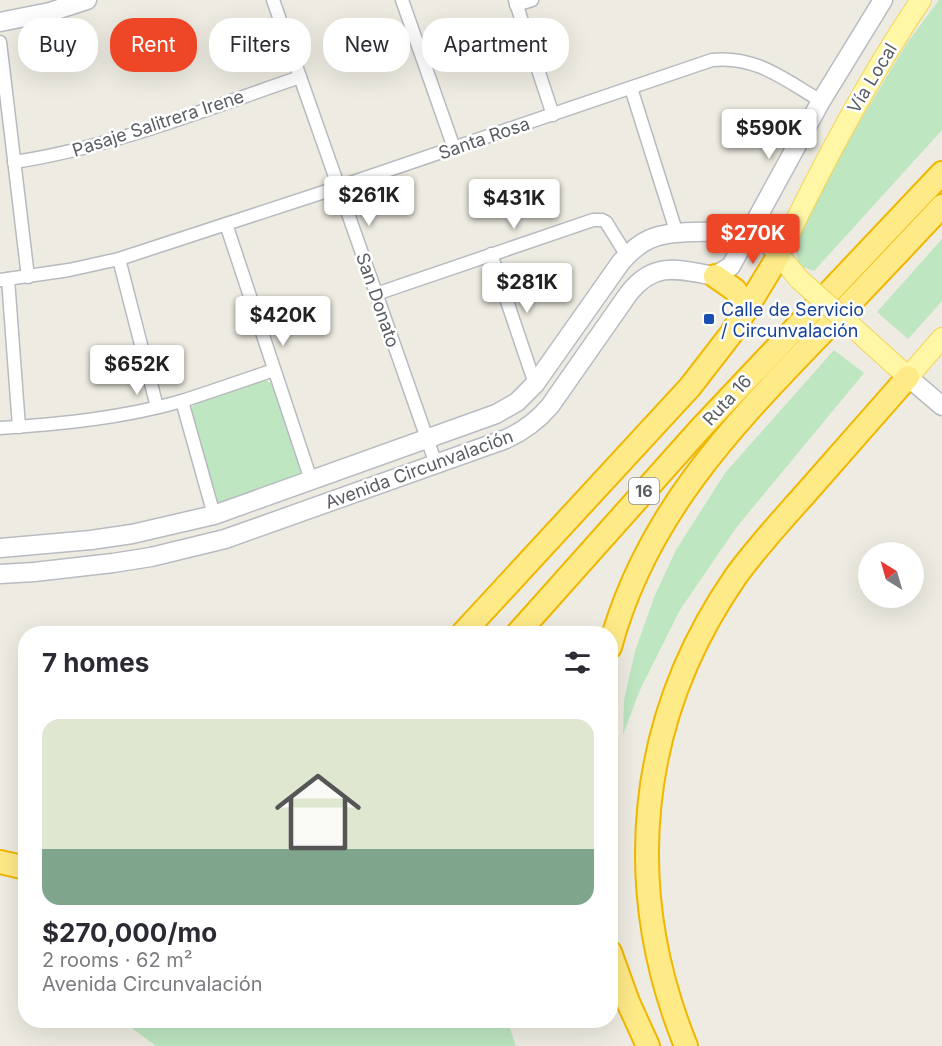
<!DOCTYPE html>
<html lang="en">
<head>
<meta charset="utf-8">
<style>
  :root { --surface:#fff; --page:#f2f2f3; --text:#2b2b33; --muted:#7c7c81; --accent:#ee4728 }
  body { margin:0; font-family:Inter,sans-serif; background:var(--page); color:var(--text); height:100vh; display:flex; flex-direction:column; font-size:22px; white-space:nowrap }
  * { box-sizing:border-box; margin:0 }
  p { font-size:20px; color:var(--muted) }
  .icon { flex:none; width:33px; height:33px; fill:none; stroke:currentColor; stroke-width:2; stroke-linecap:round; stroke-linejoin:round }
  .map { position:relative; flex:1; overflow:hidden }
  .details { position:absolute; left:18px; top:626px; width:600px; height:402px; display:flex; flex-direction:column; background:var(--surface); border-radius:24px; box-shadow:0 6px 24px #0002 }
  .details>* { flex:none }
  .top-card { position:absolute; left:18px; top:18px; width:600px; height:54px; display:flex; gap:12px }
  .needle { width:39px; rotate:323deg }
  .buttons { position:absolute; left:858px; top:542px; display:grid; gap:12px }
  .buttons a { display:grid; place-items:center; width:66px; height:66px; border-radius:50%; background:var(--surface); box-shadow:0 6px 24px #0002; font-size:30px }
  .price { position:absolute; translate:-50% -51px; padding:0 14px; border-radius:6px; background:#fff; color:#222; font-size:20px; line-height:39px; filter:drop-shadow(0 2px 3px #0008) }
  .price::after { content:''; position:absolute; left:50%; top:36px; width:18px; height:14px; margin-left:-9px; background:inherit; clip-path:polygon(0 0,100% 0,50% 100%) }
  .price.active { background:var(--accent); color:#fff }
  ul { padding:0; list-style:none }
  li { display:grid; align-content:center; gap:12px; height:318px; padding:0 24px }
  li span { display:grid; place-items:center; height:186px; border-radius:18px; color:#555 }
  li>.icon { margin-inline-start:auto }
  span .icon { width:108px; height:108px; fill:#fffc; stroke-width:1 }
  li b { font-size:26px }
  h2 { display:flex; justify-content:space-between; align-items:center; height:72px; padding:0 24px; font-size:26px }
  .pill { padding:0 21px; border-radius:24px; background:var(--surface); box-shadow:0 6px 24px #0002; font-size:21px; line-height:54px }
  .pill.active { background:var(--accent); color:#fff }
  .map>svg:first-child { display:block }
  .green { fill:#bde6c1 }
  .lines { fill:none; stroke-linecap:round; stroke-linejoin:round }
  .street-casing { stroke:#b7babf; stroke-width:15 }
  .secondary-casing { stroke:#b8bbc1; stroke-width:21 }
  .primary-casing { stroke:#f5d454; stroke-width:22 }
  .highway-casing { stroke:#f0b700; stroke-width:26 }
  .street { stroke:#fff; stroke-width:12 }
  .secondary { stroke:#fff; stroke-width:18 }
  .primary { stroke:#fff7a6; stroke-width:20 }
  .highway { stroke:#ffea88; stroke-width:22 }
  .primary-bridge-casing { stroke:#f5d454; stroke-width:22; stroke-linecap:butt }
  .primary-bridge { stroke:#fff7a6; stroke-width:20 }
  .transit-dot { fill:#1a4fb4; stroke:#fff; stroke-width:2 }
  .labels { text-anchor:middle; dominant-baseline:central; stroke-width:5; stroke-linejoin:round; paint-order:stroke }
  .shield { fill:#fff; stroke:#8c8e92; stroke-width:1.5 }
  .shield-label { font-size:16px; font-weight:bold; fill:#5a5e63 }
  .street-label { font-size:18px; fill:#5a5e63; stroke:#fff }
  .transit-label { font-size:18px; fill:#164399; stroke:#fff; text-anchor:start }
</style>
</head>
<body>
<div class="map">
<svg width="942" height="1046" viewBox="0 0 942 1046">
  <rect width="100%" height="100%" fill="#eeece2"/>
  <g class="green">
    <path d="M939,0H942V130L814,271L798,265L796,246L813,206L842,151L907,43Z"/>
    <path d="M942,239V301L908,339L877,312Z"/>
    <path d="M834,350L864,373L736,528L680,610L639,692L623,735L624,700L635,651L655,595L676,550L725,473Z"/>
    <path d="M261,378L273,384L302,471L299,477L221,504L214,500L190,411L195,403Z"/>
    <path d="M125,1020H507L516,1046H156L129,1026Z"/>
  </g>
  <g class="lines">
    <g class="street-casing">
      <g id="street">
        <path d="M273,0L436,464"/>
        <path d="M402,0L454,148"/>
        <path d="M515,0L553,115"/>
        <path d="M516,5L532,0"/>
        <path d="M0,42L28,277"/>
        <path d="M631,88L677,234"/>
        <path d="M14,162C113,147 206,109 300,77"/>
        <path d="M226,224L311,480"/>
        <path d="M491,254L535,384"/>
        <path d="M119,259L157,407"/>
        <path d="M8,279L19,427"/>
        <path d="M0,280L69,270L119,259L321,193L712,60C756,55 785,80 821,101"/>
        <path d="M376,294L593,220H602L606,222L627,256"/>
        <path d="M182,401L214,515"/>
        <path d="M0,428C61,424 123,418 182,401C213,391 244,380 274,370"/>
      </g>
    </g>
    <g class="secondary-casing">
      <g id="secondary">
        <path d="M0,22L50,12L87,0"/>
        <path d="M908,377L942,406"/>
        <path d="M0,548L91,540L132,534L214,515L496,414L517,402L535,384L621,262C629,253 638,244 650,239C672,229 733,230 757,238C766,241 772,248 779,255"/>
        <path d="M0,574L34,572L113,563L151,557L225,539L506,439C524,431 538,420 550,406L629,293C655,260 680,270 715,276L731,266L821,101L883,0"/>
      </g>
    </g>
    <g class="primary-casing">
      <g id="primary">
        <path d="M799,279L779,255C821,167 866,81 921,0"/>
        <path d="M866,339L908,377L942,338"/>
      </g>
    </g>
    <g class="highway-casing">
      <g id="highway">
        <path d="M715,276L735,290L748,308"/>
        <path d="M463,633L690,387L731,334L779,255"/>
        <path d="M518,633L700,429L942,173"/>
        <path d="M610,647C645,518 727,431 817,338C859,294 901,250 942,206"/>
        <path d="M0,862L26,868"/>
        <path d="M610,952L628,1002L648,1046"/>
        <path d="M686,1046C621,886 637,719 736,576C757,547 782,520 806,493C840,454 874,416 908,377"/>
      </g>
    </g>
    <use href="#street" class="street"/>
    <use href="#secondary" class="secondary"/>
    <use href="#primary" class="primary"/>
    <use href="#highway" class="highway"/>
    <g class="primary-bridge-casing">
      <path id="primary-bridge" d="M799,279L866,339"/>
    </g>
    <use href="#primary-bridge" class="primary-bridge"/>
  </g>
  <rect class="transit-dot" x="703" y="313" width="12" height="12" rx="3"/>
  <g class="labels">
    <rect class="shield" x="629" y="478" width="30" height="26" rx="4.5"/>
    <g class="shield-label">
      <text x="644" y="491">16</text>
    </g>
    <g class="street-label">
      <text transform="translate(872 78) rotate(-59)">Vía Local</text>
      <text transform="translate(158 123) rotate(-18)">Pasaje Salitrera Irene</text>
      <text transform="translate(484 138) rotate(-19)">Santa Rosa</text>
      <text transform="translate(378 300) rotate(71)">San Donato</text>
      <text transform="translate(727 400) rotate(-47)">Ruta 16</text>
      <text transform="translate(419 469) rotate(-20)">Avenida Circunvalación</text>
    </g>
    <g class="transit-label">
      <text x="721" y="309">Calle de Servicio<tspan x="721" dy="21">/ Circunvalación</tspan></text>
    </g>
  </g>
</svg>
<div class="buttons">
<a><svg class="needle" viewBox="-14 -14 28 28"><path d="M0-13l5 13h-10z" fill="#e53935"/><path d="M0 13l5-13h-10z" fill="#7c7c81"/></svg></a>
</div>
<b class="price" style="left:769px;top:160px">$590K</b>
<b class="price" style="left:369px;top:227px">$261K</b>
<b class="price" style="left:514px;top:230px">$431K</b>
<b class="price active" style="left:753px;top:265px">$270K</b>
<b class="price" style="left:527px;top:314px">$281K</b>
<b class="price" style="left:283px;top:347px">$420K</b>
<b class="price" style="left:137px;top:396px">$652K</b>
<div class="top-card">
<a class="pill">Buy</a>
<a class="pill active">Rent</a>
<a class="pill">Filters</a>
<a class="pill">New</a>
<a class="pill">Apartment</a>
</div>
<section class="details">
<h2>7 homes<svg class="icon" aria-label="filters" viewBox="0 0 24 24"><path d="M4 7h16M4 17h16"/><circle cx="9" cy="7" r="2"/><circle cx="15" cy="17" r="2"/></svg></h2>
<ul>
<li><span style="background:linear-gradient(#dfe7d0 70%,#7fa58c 0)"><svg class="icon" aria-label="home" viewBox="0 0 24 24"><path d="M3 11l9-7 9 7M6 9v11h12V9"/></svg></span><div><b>$270,000/mo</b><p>2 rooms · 62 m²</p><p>Avenida Circunvalación</p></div></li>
</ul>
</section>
</div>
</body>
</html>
